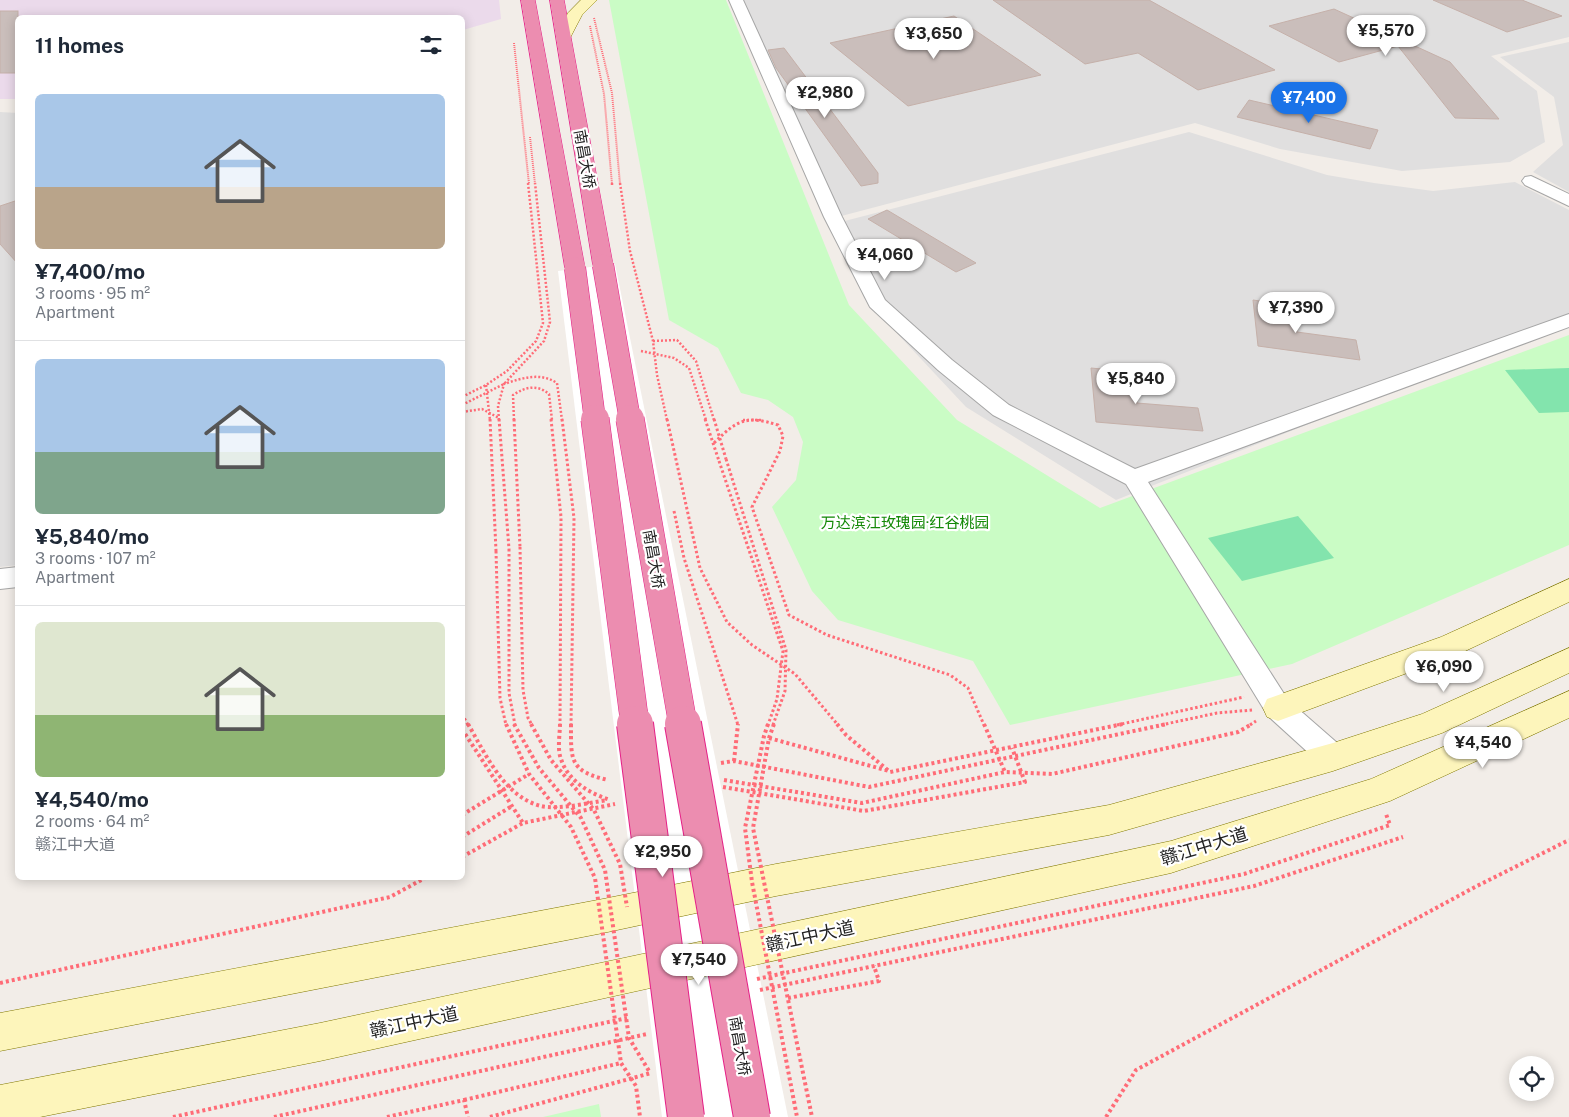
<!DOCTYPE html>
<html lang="en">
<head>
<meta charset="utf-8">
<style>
  :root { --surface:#fff; --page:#f2f2f3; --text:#1f2937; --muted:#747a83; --line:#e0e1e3; --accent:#1a73e8 }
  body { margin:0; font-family:"Public Sans","Noto Sans SC",sans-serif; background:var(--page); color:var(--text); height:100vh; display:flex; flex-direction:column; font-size:19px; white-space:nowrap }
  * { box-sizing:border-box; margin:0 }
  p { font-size:16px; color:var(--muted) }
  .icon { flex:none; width:28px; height:28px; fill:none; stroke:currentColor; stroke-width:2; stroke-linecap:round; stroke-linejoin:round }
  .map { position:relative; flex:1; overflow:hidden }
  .side { position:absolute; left:15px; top:15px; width:450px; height:865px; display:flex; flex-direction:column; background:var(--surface); border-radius:8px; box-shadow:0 2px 12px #0003 }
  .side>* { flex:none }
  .buttons { position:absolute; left:1509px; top:1056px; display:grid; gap:10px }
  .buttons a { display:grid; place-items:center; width:45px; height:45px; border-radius:50%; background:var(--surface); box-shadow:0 2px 12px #0003; font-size:25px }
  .price { position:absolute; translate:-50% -42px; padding:0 11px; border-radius:18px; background:#fff; color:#222; font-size:16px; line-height:32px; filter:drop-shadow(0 1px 2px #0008) }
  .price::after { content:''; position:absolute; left:50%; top:30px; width:15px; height:11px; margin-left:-8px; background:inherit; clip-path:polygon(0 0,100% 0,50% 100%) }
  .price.active { background:var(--accent); color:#fff }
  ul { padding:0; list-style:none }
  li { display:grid; align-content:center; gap:10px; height:265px; padding:0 20px }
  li+li { border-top:1px solid var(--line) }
  li span { display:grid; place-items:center; height:155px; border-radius:8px; color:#555 }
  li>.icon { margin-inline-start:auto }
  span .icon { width:90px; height:90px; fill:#fffc; stroke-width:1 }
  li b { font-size:21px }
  h2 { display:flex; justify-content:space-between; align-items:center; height:60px; padding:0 20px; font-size:21px }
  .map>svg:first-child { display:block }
  .residential { fill:#e0dfdf }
  .industrial { fill:#ebdaeb }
  .park { fill:#cafcc5 }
  .pitch { fill:#83e4ad }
  .pier { fill:#fff }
  .building { fill:#cabebb; stroke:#c5b0a9 }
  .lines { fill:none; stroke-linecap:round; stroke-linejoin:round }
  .street-casing { stroke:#a6a6a6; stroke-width:2 }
  .secondary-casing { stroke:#817800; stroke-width:1 }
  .highway-casing { stroke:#e52087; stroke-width:1 }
  .path-far3 { stroke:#ff6c77; stroke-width:2; stroke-dasharray:1 1; stroke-linecap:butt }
  .path-far2 { stroke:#ff6c77; stroke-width:2.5; stroke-dasharray:2 2; stroke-linecap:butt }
  .path-far1 { stroke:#ff6c77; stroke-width:3; stroke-dasharray:2.5 2.5; stroke-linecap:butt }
  .path { stroke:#ff6c77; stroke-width:4; stroke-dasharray:3 3; stroke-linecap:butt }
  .street { fill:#fff; fill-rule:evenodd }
  .secondary { fill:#fdf5bb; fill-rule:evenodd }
  .highway { fill:#ec8db0; fill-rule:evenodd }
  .highway-bridge-far2-casing { stroke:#e52087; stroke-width:22; stroke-linecap:butt }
  .highway-bridge-far1-casing { stroke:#e52087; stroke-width:29; stroke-linecap:butt }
  .highway-bridge-casing { stroke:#e52087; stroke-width:38; stroke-linecap:butt }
  .path-bridge-far1 { stroke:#ff6c77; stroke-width:3; stroke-dasharray:2.5 2.5; stroke-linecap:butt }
  .path-bridge { stroke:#ff6c77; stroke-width:4; stroke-dasharray:3 3; stroke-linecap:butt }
  .highway-bridge-far2 { stroke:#ec8db0; stroke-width:21 }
  .highway-bridge-far1 { stroke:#ec8db0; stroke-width:28 }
  .highway-bridge { stroke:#ec8db0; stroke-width:36 }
  .labels { text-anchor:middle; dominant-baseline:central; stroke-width:4.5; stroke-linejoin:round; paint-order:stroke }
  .street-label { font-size:15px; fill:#222; stroke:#fff }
  .park-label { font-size:15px; fill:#138906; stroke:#fff }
  .near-street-label { font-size:18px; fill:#222; stroke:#fff }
</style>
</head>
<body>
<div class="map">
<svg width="1569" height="1117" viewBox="0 0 1569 1117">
  <rect width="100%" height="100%" fill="#f2ede8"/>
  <g class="residential">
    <path d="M735,0H1569V37L1491,56L1537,91L1545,142L1510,162L1402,171L1280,149L1195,123L830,219Z"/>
    <path d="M1569,42V192L1533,172L1563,145L1554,97L1500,57Z"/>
    <path d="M0,112L18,113V565L0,567Z"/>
    <path d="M1189,132L1327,175L1374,183L1433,191L1515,182L1569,210V321L1116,500L966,407L864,298L833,224Z"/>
  </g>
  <path class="industrial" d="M0,0H499L501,19L463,30L462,18H18L17,99H0Z"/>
  <g class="park">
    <path d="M609,0H726L849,305L957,420L1100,508L1569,335V545L1292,664L1010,725L973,661L838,620L812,591L772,507L796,480L803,442L793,417L768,400L741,393L718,348L669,320Z"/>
    <path d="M599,1104L601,1117H543Z"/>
  </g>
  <g class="pitch">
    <path d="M1569,368V412L1539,413L1505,370Z"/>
    <path d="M1298,516L1334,558L1242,581L1208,538Z"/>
  </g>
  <path class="pier" d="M615,264L788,1117H662L558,271Z"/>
  <g class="building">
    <path d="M993,0H1149L1275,70L1198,90L1138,53L1085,64Z"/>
    <path d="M1433,0H1522L1562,16L1507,32Z"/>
    <path d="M1334,9L1450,62L1499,119L1455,118L1398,46L1339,62L1269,26Z"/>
    <rect x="0" y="11" width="18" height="62"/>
    <path d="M954,16L1041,75L908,106L830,43Z"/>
    <path d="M784,48L878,173V183L861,186L776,68L768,50Z"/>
    <path d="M1249,100L1378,130L1370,149L1237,117Z"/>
    <path d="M18,200V264L0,244V206Z"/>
    <path d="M887,210L976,263L956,272L868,219Z"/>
    <path d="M1253,300L1293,306L1297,332L1356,340L1360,360L1258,346Z"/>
    <path d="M1091,368L1133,372L1137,403L1198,408L1203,431L1096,422Z"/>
  </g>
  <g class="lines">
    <g class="street-casing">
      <g id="street">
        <path d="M729,0H743L842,217L885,300L952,360L1009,405L1135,469L1569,314V327L1148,482L1288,700L1343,748L1348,757L1343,766L1333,770L1323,766L1268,716L1126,484L993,415L938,370L870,307L824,217Z"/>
        <path d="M1531,176L1569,194V206L1525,185L1522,181L1525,177Z"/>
        <path d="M18,567V587L0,589V569Z"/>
      </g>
    </g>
    <g class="secondary-casing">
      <g id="secondary">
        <path d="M581,0H597L582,15L570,38H560L557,35L568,13Z"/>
        <path d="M1569,579V602L1461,653L1278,721L1267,717L1263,708L1267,699L1441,637Z"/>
        <path d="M1569,648V673L1442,733L1333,771L1109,835L776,896L603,933L0,1051V1013L603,899L776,864L1109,805L1333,743L1422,714Z"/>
        <path d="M1569,691V718L1390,801L1171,873L320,1061L40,1117H0V1085L320,1023L1171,841L1371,779Z"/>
      </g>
    </g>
    <g class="highway-casing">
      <g id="highway">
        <path d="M521,0H535L585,268L582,272L575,274L568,272L565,268Z"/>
        <path d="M550,0H564L613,265L610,269L603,271L596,269L593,265Z"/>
      </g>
    </g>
    <g class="path-far3">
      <path d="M594,18L612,93L620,184"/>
      <path d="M590,26L604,94L612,184"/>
      <path d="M514,43L529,184"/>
      <path d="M530,137L535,184"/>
    </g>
    <g class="path-far2">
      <path d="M612,183V186"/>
      <path d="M620,183L630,251L653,341L657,375L667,420"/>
      <path d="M653,341L677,340L696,361L714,420"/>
      <path d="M641,351L674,358L689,368L706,420"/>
      <path d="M486,385L490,420"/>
      <path d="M462,397L486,385L507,371L536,341L543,323L528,183"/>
      <path d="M462,405L504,384L544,341L550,322L535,183"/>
      <path d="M462,412L482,409L499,418"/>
      <path d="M499,420L498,406L504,384C522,378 540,372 557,383L562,420"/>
      <path d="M514,420L513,395C525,387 537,384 549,394L552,420"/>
      <path d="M743,420H762"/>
    </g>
    <g class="path-far1">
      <path d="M490,419L496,551"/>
      <path d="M499,419L509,549"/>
      <path d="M514,419L520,547"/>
      <path d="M551,419L561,517L560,725"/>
      <path d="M562,419L574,518L571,725"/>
      <path d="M667,419L700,568L727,622L752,645L795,674L838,725"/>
      <path d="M705,419L719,461"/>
      <path d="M714,419L726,459"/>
      <path d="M714,443C737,420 746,415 778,425L783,436L780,451L752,507L789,615L827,635L950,675L968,688L984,725"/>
      <path d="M674,511L684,558L738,725"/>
      <path d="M462,714L468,725"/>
      <path d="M1117,725L1244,697"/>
      <path d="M1161,725L1217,713L1252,710"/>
      <path d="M1250,725L1256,721"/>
    </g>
    <g class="path">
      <path d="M468,724C485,753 504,797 541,806C558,810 589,803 607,800"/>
      <path d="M560,724C560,734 557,749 561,759C568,781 589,793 610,800"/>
      <path d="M571,724C571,760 569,771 608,780"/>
      <path d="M837,724L846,735L890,772L1123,724"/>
      <path d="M984,724L1005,772"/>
      <path d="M462,729L523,823L615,804"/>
      <path d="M769,738L889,771"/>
      <path d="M734,761L738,724"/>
      <path d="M721,763L734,761L869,787L1167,724"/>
      <path d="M724,780L862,803L1005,772L1052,774L1238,732L1252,724"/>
      <path d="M723,787L864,811L1025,782L1012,748"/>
      <path d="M462,837L512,806"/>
      <path d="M462,857L523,823"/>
      <path d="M757,979L1244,874L1390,825L1386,814"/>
      <path d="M0,983L390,897L425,878"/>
      <path d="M760,990L1254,886L1403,837"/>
      <path d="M788,998L879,981L874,966"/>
      <path d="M464,1100L621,1063"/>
      <path d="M173,1117L627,1018"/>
      <path d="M274,1117L647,1034"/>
      <path d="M387,1117L464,1100L468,1117"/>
      <path d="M490,1117L651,1073"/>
      <path d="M1106,1117L1136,1070L1475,887L1569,840"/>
    </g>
    <use href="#street" class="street"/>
    <use href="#secondary" class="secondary"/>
    <use href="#highway" class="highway"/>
    <g class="highway-bridge-far2-casing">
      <g id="highway-bridge-far2">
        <path d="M603,265L630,420"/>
        <path d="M575,268L595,420"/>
      </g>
    </g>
    <g class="highway-bridge-far1-casing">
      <g id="highway-bridge-far1">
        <path d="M595,419L635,725"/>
        <path d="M630,419L683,725"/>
      </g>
    </g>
    <g class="highway-bridge-casing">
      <g id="highway-bridge">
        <path d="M635,724L686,1117"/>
        <path d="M683,724L752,1117"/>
      </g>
    </g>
    <g class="path-bridge-far1">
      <path d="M726,459L786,650L785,691L773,725"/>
      <path d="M719,461L783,651L777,699L768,725"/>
      <path d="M520,547L523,690L528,718L532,725"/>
      <path d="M509,549V693L515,725"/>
      <path d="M496,551L500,698L506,725"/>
    </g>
    <g class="path-bridge">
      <path d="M506,724L529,774L571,827L595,878L621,1063L636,1086L640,1117"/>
      <path d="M514,724L539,768L581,818L605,870L629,1038L649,1071"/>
      <path d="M531,724L551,760L594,810L620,864L627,907"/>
      <path d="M768,724L764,736L745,828L752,882L797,1117"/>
      <path d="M774,724L769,738L753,828L812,1117"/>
      <path d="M462,815L529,774"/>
    </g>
    <use href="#highway-bridge-far2" class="highway-bridge-far2"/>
    <use href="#highway-bridge-far1" class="highway-bridge-far1"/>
    <use href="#highway-bridge" class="highway-bridge"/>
  </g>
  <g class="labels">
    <g class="street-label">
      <text transform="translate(585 159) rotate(80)">南昌大桥</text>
      <text transform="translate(654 559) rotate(80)">南昌大桥</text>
      <text transform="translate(740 1046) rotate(80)">南昌大桥</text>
    </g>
    <g class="park-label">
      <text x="905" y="522">万达滨江玫瑰园·红谷桃园</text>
    </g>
    <g class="near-street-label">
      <text transform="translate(1204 846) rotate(-17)">赣江中大道</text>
      <text transform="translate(810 936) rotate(-12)">赣江中大道</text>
      <text transform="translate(414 1022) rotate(-12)">赣江中大道</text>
    </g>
  </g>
</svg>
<div class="buttons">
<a><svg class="icon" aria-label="locate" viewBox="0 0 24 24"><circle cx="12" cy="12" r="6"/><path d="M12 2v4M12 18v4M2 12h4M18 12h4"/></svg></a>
</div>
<b class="price" style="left:1386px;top:57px">¥5,570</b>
<b class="price" style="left:934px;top:60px">¥3,650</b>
<b class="price" style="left:825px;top:119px">¥2,980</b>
<b class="price active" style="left:1309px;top:124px">¥7,400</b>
<b class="price" style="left:885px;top:281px">¥4,060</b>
<b class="price" style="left:1296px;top:334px">¥7,390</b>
<b class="price" style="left:1136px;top:405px">¥5,840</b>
<b class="price" style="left:1444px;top:693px">¥6,090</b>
<b class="price" style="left:1483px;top:769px">¥4,540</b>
<b class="price" style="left:663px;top:878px">¥2,950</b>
<b class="price" style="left:699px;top:986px">¥7,540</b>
<section class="side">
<h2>11 homes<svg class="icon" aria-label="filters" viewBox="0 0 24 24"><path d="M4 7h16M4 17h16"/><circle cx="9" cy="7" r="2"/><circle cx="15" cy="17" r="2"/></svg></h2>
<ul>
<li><span style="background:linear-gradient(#a9c7e8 60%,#b9a48a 0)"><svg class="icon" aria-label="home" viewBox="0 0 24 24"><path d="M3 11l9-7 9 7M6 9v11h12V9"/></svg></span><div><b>¥7,400/mo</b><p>3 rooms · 95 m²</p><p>Apartment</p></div></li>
<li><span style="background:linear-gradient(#a9c7e8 60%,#7fa58c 0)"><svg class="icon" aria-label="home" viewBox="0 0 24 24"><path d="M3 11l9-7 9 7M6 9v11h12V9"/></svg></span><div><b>¥5,840/mo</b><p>3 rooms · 107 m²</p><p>Apartment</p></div></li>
<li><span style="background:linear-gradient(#dfe7d0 60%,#8fb573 0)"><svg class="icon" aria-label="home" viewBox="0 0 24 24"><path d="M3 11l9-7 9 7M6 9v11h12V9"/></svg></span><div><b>¥4,540/mo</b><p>2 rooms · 64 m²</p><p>赣江中大道</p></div></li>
</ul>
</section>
</div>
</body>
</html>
